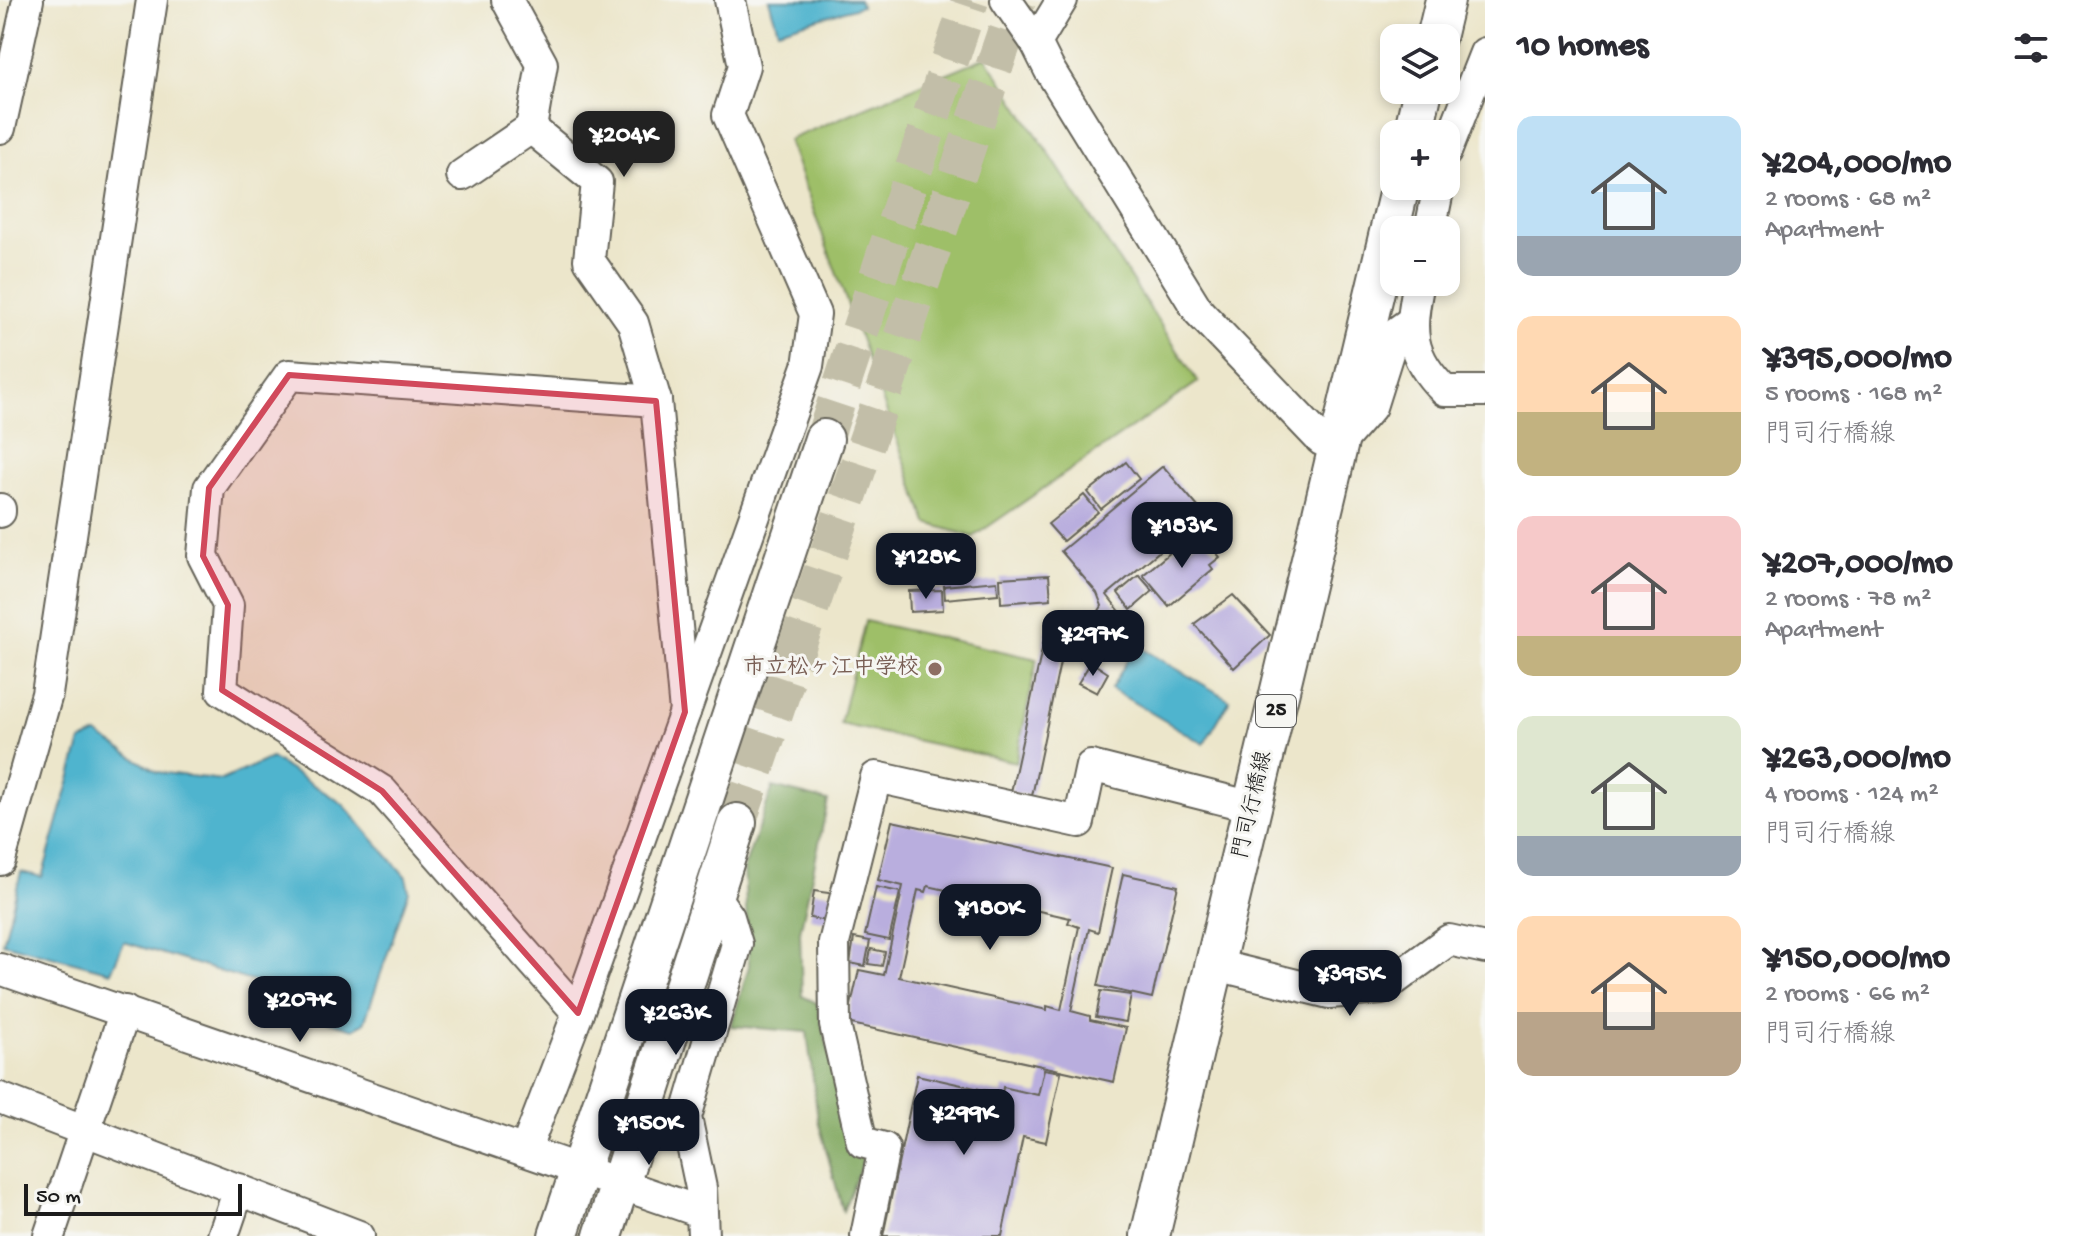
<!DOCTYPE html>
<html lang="en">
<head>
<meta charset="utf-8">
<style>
  :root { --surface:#fff; --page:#f7f7f7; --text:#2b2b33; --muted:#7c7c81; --accent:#111827 }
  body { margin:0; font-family:"Gochi Hand","Klee One",sans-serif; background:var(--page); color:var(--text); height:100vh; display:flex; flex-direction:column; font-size:30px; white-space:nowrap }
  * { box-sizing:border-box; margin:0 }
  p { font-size:26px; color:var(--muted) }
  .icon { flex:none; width:44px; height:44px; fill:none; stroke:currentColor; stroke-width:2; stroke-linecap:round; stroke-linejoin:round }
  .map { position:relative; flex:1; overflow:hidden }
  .details { display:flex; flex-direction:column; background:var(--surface); width:600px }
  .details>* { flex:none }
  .tools { position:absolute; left:1380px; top:24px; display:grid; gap:16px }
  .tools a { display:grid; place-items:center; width:80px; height:80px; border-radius:16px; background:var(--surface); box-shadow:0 4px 12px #0003; font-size:40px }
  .scale { position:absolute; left:24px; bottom:20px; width:218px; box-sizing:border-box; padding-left:8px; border:4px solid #1c1c1c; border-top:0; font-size:22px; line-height:28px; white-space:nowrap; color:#1c1c1c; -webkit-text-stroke:6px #f6f6f2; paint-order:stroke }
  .price { position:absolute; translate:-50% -68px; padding:0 18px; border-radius:16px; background:var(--accent); color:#fff; font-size:26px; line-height:52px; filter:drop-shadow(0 2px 4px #0008) }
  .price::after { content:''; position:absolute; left:50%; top:48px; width:24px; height:18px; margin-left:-12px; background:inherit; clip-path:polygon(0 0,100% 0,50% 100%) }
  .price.active { background:#222; color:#fff }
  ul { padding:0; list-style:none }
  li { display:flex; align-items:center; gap:24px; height:200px; padding:0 32px }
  li span { display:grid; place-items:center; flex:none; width:224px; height:160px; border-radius:16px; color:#555 }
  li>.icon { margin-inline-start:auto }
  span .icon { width:96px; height:96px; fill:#fffc; stroke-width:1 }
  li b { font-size:34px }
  h2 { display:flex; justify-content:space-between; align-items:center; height:96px; padding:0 32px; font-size:34px }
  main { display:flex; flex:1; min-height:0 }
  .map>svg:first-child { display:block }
  .green { fill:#9ebf68; stroke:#5d6e42; stroke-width:2 }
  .forest { fill:#7ea65c; stroke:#4d613c; stroke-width:2 }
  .water { fill:#50b4ce; stroke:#366875; stroke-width:2 }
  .building { fill:#b9aede; fill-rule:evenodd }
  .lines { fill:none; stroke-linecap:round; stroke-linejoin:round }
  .major-tunnel { stroke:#c2bea8; stroke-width:38; stroke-dasharray:38 19; stroke-linecap:butt }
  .minor-casing { stroke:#656359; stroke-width:34 }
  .major-casing { stroke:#656359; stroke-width:42 }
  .minor { stroke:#fff; stroke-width:30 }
  .major { stroke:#fff; stroke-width:38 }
  .marked { fill:#d1495b; fill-opacity:0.2; stroke:#d1495b; stroke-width:6; stroke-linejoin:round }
  .education-dot { fill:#8d6e63; stroke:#f6f6f2; stroke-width:3 }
  .labels { text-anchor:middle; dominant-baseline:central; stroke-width:6; stroke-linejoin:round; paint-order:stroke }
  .shield { fill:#f6f6f2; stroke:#5d5d5c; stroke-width:2 }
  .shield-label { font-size:20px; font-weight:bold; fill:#1c1c1c }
  .education-label { font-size:22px; font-weight:bold; fill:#785e54; stroke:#f6f6f2; text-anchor:end }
  .street-label { font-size:22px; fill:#1c1c1c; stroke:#f6f6f2 }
</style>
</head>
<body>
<main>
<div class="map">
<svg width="1485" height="1236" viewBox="0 0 1485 1236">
  <rect width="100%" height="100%" fill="#f6f6f2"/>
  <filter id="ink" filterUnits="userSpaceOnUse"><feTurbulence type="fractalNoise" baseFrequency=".0125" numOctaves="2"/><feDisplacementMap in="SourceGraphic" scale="16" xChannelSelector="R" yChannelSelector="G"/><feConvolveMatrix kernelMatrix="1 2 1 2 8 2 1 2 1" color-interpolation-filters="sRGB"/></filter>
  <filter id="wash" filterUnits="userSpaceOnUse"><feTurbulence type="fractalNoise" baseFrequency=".006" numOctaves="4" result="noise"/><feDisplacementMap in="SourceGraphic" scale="32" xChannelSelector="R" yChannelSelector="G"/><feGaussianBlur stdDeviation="1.8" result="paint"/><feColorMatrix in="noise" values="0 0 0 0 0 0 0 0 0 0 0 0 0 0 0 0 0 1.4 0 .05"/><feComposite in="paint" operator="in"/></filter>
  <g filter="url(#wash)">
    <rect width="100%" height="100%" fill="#ece6cb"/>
    <g class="green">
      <path d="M986,57L1198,382L973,537L927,523L788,140Z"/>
      <path d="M865,621L1037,659L1016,762L840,724Z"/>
    </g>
    <path class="forest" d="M773,787L828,801L800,932L802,996L817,1003L849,1134L863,1161L843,1211L818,1120L807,1032L731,1026L749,966L744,868Z"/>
    <g class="water">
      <path d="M769,0H859L861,6L778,30Z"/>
      <path d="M1136,645L1230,700L1204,744L1111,689Z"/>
      <path d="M97,734L157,772L222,780L271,758L343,804L406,877L409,891L364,1023L353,1029L293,1011L297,995L124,942L111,972L3,943L21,872L42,877L81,741Z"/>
    </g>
    <g id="blocks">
      <g class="building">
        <path d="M1126,462L1139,479L1101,509L1088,492Z"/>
        <path d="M1163,466L1204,514L1107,595L1122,614L1113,621L1100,643L1097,660L1062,653L1032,796L1011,792L1046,631L1083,637L1102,606L1097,593L1061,551Z"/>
        <path d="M1084,495L1098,512L1063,541L1048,524Z"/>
        <path d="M1203,536L1220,557L1210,565L1213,569L1169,606L1143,575L1183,542L1188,548Z"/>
        <path d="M1049,575L1051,599L1001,603L1000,578Z"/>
        <path d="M1139,575L1153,591L1131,610L1118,593Z"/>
        <path d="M997,581L998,594L945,599L944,586Z"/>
        <path d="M942,590L943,610L910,612L909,591Z"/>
        <path d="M1233,595L1270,635L1234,668L1194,624Z"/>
        <path d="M1091,662L1108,673L1097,693L1078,683Z"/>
        <path d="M892,821L1112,868L1098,932L1089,929L1071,1011L1090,1016V1020L1126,1028L1114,1082L847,1023L859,970L884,975L903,886L878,880ZM928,886L1070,918L1068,923L1079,927L1061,1010L1047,1006V1010L899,977L918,890L926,892Z"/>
        <path d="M1123,874L1178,886L1152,998L1098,986Z"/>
        <path d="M876,887L900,892L889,940L865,935Z"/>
        <path d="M814,891L836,894L832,922L810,918Z"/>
        <path d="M854,938L870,941L865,966L850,963Z"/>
        <path d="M871,949L885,952L882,966L868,964Z"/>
        <path d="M1101,991L1131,995L1126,1022L1096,1017Z"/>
        <path d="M1044,1069L1061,1072L1046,1142L1023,1137L1002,1236H883L917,1075L1002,1094L1003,1087L1038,1095Z"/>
      </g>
    </g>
  </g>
  <g filter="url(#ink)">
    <use href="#blocks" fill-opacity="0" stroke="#656359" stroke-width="2"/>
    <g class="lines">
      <g class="major-tunnel">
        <path d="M824,439L970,0"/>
        <path d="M737,823L1017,0"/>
      </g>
      <g class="minor-casing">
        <g id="minor">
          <path d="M507,0L542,64L531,128L597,182L589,260L633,323L656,401"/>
          <path d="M1006,0L1036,43L1049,69L1199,312L1321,440L1338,445L1371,407L1394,334L1411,322"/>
          <path d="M1036,43L1062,0"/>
          <path d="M0,128L28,0"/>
          <path d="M1446,152L1485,53"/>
          <path d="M462,175L531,128"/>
          <path d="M1430,230L1439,186"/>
          <path d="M1419,282C1409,330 1408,355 1445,391H1485"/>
          <path d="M0,509V512"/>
          <path d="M0,860L47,694L152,0"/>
          <path d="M1216,965L1329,993L1382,989L1449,940L1485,948"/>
          <path d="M0,969L701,1212"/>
          <path d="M578,1013L382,791L222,690L228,605L203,556L209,488L289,375L656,401L685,712"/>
          <path d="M0,1098L359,1236"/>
          <path d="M525,1151L578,1013L808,366L815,314L728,115L744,66L730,0"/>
          <path d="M49,1236L125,1011"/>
          <path d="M223,1236L239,1189"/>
          <path d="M703,1236L701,1188L686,1117L737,944L729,917L712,893"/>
          <path d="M866,1236L884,1148L862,1142L835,1025L834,943L876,777L1079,822L1091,766L1253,807"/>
        </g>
      </g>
      <g class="major-casing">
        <g id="major">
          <path d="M1436,38L1445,0"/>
          <path d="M1413,134L1423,90"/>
          <path d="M558,1236L824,439"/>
          <path d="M603,1236L737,823"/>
          <path d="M1150,1236L1400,186"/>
        </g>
      </g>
      <use href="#minor" class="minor"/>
      <use href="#major" class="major"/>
    </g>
  </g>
  <path class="marked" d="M289,375L656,401L685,712L578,1013L382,791L222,690L228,605L203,556L209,488Z"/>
  <circle class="education-dot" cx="935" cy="669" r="8"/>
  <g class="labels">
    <rect class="shield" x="1256" y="695" width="40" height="32" rx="6"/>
    <g class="shield-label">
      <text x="1276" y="711">25</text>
    </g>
    <g class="education-label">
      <text x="919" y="669">市立松ヶ江中学校</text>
    </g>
    <g class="street-label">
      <text transform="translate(1254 805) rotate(-77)">門司行橋線</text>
    </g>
  </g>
</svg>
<div class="tools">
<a><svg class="icon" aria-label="layers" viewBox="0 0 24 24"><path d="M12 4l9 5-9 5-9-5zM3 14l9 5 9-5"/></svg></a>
<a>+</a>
<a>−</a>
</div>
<div class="scale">50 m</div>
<b class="price active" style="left:624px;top:179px">¥204K</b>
<b class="price" style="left:1182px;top:570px">¥183K</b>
<b class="price" style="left:926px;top:601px">¥128K</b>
<b class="price" style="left:1093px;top:678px">¥297K</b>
<b class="price" style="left:990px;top:952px">¥180K</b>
<b class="price" style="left:1350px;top:1018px">¥395K</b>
<b class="price" style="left:300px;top:1044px">¥207K</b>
<b class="price" style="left:676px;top:1057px">¥263K</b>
<b class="price" style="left:964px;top:1157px">¥299K</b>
<b class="price" style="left:649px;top:1167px">¥150K</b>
</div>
<section class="details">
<h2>10 homes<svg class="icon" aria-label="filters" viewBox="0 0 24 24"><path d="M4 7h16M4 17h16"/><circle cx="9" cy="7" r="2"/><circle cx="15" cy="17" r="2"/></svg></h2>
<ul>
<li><span style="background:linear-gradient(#bfe0f5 75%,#9aa5b1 0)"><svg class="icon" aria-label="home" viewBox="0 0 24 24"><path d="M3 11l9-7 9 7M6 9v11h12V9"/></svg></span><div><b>¥204,000/mo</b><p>2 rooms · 68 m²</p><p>Apartment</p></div></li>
<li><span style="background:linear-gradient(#ffd9b3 60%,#c2b280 0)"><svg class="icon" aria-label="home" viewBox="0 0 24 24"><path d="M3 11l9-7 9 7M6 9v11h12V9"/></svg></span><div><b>¥395,000/mo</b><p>5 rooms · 168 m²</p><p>門司行橋線</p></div></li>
<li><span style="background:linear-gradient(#f6c9c9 75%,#c2b280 0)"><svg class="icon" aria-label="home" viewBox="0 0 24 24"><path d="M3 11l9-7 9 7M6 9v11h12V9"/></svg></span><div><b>¥207,000/mo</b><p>2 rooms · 78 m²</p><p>Apartment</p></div></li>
<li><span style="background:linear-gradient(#dfe7d0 75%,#9aa5b1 0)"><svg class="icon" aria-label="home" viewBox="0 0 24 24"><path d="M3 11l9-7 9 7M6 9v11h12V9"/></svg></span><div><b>¥263,000/mo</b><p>4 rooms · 124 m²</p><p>門司行橋線</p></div></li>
<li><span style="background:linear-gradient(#ffd9b3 60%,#b9a48a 0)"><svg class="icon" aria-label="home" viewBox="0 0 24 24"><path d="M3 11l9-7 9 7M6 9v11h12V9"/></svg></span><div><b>¥150,000/mo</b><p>2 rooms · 66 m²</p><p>門司行橋線</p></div></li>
</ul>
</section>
</main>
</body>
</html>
